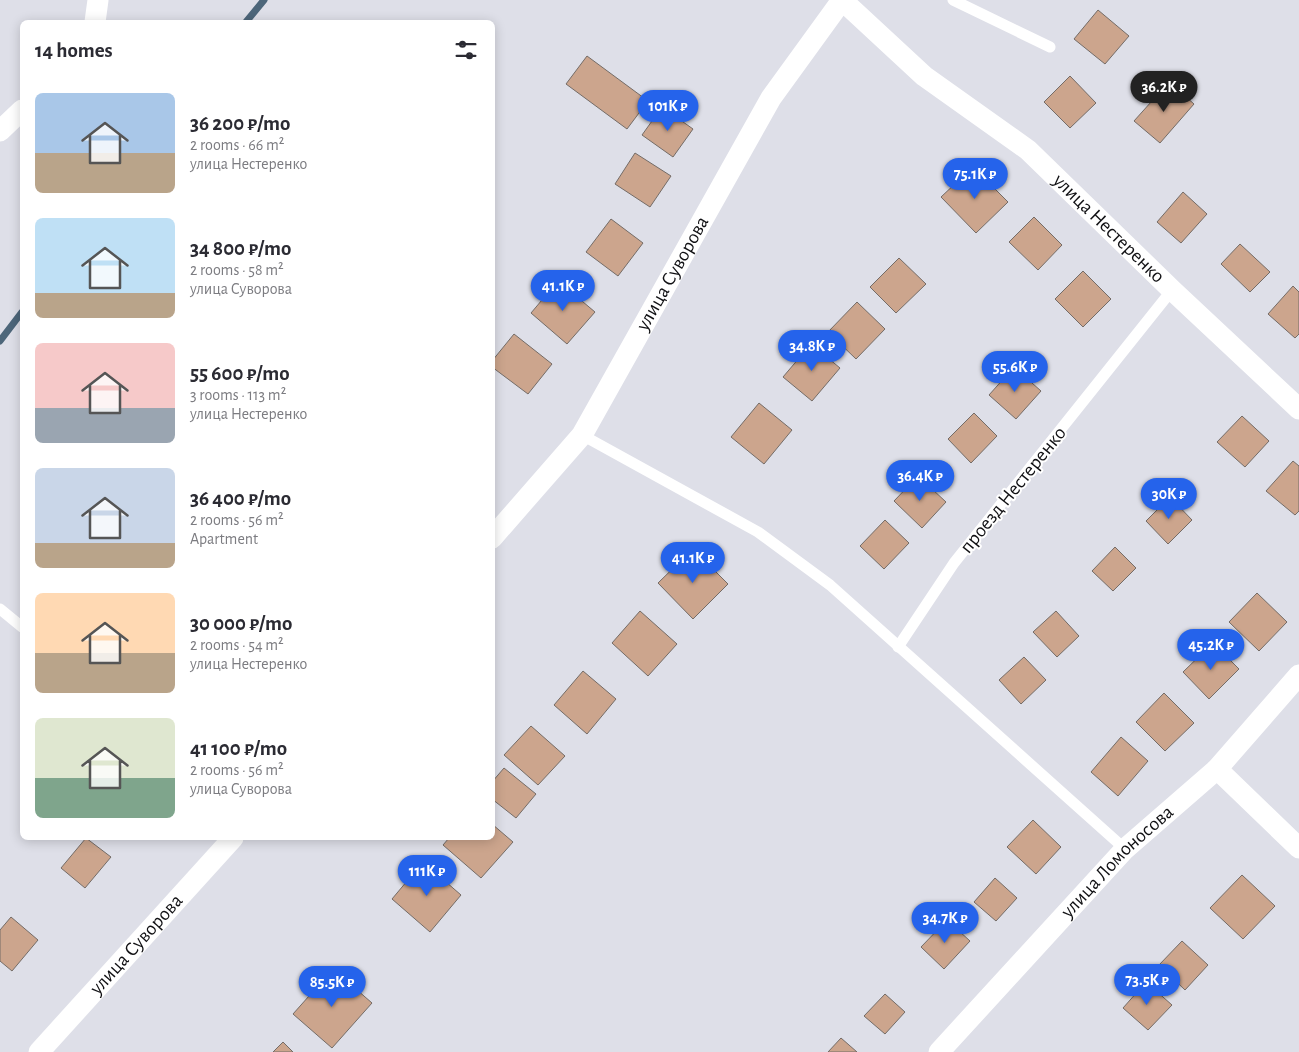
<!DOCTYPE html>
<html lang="en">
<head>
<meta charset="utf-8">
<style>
  :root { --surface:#fff; --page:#f7f7f7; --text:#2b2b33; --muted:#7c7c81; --accent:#2563eb }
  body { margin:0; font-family:"Alegreya Sans",sans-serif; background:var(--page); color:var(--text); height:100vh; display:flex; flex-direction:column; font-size:19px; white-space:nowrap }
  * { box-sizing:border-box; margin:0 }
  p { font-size:16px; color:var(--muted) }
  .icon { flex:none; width:28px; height:28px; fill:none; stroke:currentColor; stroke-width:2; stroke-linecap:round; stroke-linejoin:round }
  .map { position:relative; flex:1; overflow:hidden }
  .side { position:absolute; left:20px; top:20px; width:475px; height:820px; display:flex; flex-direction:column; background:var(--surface); border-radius:8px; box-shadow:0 2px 12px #0003 }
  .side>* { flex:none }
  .price { position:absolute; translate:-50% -42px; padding:0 11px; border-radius:18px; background:var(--accent); color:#fff; font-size:16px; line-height:32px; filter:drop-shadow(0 1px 2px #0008) }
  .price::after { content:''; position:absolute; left:50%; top:30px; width:15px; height:11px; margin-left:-8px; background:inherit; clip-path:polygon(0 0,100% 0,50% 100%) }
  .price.on { background:#222; color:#fff }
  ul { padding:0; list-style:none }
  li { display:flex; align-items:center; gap:15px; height:125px; padding:0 15px }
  li span { display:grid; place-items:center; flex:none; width:140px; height:100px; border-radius:8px; color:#555 }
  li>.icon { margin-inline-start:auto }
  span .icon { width:60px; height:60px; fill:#fffc; stroke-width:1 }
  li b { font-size:21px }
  h2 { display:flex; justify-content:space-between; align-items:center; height:60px; padding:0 15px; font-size:21px }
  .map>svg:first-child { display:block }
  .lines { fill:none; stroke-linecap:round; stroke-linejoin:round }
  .stream { stroke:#4d667a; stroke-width:7 }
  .building { fill:#cca58d; stroke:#746c67 }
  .lane { stroke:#fff; stroke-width:11 }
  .street { stroke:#fff; stroke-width:21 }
  .labels { text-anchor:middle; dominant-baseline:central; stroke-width:4; stroke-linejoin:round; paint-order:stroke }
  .street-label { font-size:20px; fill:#101013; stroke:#fff }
</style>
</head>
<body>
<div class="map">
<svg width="1299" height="1052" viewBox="0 0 1299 1052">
  <rect width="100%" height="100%" fill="#dedfe8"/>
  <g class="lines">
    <g class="stream">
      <path d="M246,22L264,0"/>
      <path d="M0,341L22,312"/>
    </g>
  </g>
  <g class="building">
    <path d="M1098,10L1129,36L1105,64L1074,39Z"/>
    <path d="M587,56L648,101L627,129L566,84Z"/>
    <path d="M1070,76L1096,103L1070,128L1044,102Z"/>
    <path d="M1169,82L1194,104L1160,143L1134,121Z"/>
    <path d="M662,107L693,129L673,157L642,135Z"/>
    <path d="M635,153L671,176L650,207L615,184Z"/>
    <path d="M973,167L1008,202L976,233L941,197Z"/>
    <path d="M1183,192L1207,214L1181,243L1157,222Z"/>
    <path d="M1034,217L1062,245L1038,270L1009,242Z"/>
    <path d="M611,219L643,243L618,276L586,252Z"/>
    <path d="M1240,244L1270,272L1250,292L1221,264Z"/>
    <path d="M899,258L926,284L896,313L870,287Z"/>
    <path d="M1083,271L1111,299L1083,327L1055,299Z"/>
    <path d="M558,281L595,312L567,344L531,313Z"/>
    <path d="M1293,286L1299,292V334L1295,338L1268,314Z"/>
    <path d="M857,302L885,329L856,359L828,332Z"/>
    <path d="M514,334L552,364L528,394L492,367V361Z"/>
    <path d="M811,344L840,368L812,401L783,377Z"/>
    <path d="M1014,367L1041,391L1016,419L989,395Z"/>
    <path d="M759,403L792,430L764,464L731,437Z"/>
    <path d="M974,413L997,436L971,463L948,439Z"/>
    <path d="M1242,416L1269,441L1245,467L1217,442Z"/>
    <path d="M1293,461L1299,466V511L1295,515L1266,491Z"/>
    <path d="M918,476L946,502L922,528L894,501Z"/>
    <path d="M1170,497L1192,520L1168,544L1146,521Z"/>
    <path d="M885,520L909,543L884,569L860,546Z"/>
    <path d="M1115,547L1136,568L1113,591L1092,571Z"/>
    <path d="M693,549L728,584L693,619L658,583Z"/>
    <path d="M1257,593L1287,622L1259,651L1229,622Z"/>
    <path d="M640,611L677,644L648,676L612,643Z"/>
    <path d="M1056,611L1079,636L1057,657L1033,632Z"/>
    <path d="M1213,643L1239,669L1209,699L1183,672Z"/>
    <path d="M1024,657L1046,680L1021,704L999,680Z"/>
    <path d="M583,671L616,699L587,734L554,705Z"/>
    <path d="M1164,693L1194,723L1165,751L1136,722Z"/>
    <path d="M531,726L565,756L538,785L504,755Z"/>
    <path d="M1121,737L1148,761L1118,796L1091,772Z"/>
    <path d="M504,768L536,794L516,818L492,799V782Z"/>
    <path d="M1033,820L1061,847L1036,874L1007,847Z"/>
    <path d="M492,824L513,842L481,878L443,845L449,838H492Z"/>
    <path d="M86,838L111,857L85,888L61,868Z"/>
    <path d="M423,862L461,895L430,932L392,899Z"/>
    <path d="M1242,875L1275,906L1243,939L1210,908Z"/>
    <path d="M995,878L1017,898L996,921L974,902Z"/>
    <path d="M11,917L38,940L12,971L0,961V930Z"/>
    <path d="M947,920L970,941L944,969L921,947Z"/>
    <path d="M1182,941L1208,965L1185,990L1159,965Z"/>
    <path d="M333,969L372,1003L332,1048L293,1014Z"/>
    <path d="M1146,982L1172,1005L1148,1030L1123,1008Z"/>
    <path d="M885,994L905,1012L885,1034L864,1016Z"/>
    <path d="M841,1038L857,1052H828Z"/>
    <path d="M283,1042L293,1052H273Z"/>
  </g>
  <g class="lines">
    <g class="lane">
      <path d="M953,0L1050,47"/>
      <path d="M582,435L758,532L830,585L1125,849"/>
      <path d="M0,609L22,627"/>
      <path d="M898,647L954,563L1172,290"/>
    </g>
    <g class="street">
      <path id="s1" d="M842,0L924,76L1028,150L1172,290L1299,409"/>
      <path d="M95,22L98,0"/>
      <path d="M0,131L22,110"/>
      <path id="s2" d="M492,538L582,435L771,98L842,0"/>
      <path d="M1217,769L1299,848"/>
      <path id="s3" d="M39,1052L233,838"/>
      <path id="s4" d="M939,1052L1125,849L1217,769L1299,675"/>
    </g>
  </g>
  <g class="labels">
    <g class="street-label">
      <text stroke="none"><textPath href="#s1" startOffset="352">улица Нестеренко</textPath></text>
      <text stroke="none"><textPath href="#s2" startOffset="322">улица Суворова</textPath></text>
      <text transform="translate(1013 490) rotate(-51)">проезд Нестеренко</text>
      <text stroke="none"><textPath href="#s4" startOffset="261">улица Ломоносова</textPath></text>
      <text stroke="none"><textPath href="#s3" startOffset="145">улица Суворова</textPath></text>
    </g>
  </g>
</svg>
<b class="price on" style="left:1164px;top:113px">36.2K ₽</b>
<b class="price" style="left:668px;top:132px">101K ₽</b>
<b class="price" style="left:975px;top:200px">75.1K ₽</b>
<b class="price" style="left:563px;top:312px">41.1K ₽</b>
<b class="price" style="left:812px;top:372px">34.8K ₽</b>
<b class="price" style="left:1015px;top:393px">55.6K ₽</b>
<b class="price" style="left:920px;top:502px">36.4K ₽</b>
<b class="price" style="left:1169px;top:520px">30K ₽</b>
<b class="price" style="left:693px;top:584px">41.1K ₽</b>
<b class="price" style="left:1211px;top:671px">45.2K ₽</b>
<b class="price" style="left:427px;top:897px">111K ₽</b>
<b class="price" style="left:945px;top:944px">34.7K ₽</b>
<b class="price" style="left:1147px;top:1006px">73.5K ₽</b>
<b class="price" style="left:332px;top:1008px">85.5K ₽</b>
<section class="side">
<h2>14 homes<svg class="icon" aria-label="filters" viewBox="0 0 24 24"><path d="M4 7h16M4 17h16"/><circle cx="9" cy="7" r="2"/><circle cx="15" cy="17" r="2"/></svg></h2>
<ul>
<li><span style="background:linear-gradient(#a9c7e8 60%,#b9a48a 0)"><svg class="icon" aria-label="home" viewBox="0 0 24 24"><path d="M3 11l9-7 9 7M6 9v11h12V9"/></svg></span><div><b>36 200 ₽/mo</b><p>2 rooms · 66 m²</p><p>улица Нестеренко</p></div></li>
<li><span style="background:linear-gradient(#bfe0f5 75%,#b9a48a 0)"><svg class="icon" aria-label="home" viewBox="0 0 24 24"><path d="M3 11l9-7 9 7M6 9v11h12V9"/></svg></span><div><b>34 800 ₽/mo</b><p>2 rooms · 58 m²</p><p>улица Суворова</p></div></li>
<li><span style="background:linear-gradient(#f6c9c9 65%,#9aa5b1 0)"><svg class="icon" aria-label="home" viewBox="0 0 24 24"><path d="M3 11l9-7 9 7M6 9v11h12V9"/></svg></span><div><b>55 600 ₽/mo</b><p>3 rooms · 113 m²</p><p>улица Нестеренко</p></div></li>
<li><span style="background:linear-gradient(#c9d6e8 75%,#b9a48a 0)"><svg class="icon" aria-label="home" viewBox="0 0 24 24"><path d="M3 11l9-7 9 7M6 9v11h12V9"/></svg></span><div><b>36 400 ₽/mo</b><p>2 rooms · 56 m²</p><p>Apartment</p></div></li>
<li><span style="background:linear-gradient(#ffd9b3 60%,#b9a48a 0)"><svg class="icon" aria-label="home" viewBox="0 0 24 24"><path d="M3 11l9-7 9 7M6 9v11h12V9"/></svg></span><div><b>30 000 ₽/mo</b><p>2 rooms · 54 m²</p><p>улица Нестеренко</p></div></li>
<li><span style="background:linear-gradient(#dfe7d0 60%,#7fa58c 0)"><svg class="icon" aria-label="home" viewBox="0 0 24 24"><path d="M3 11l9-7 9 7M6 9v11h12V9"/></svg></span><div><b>41 100 ₽/mo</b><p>2 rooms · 56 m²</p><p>улица Суворова</p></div></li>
</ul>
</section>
</div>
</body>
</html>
